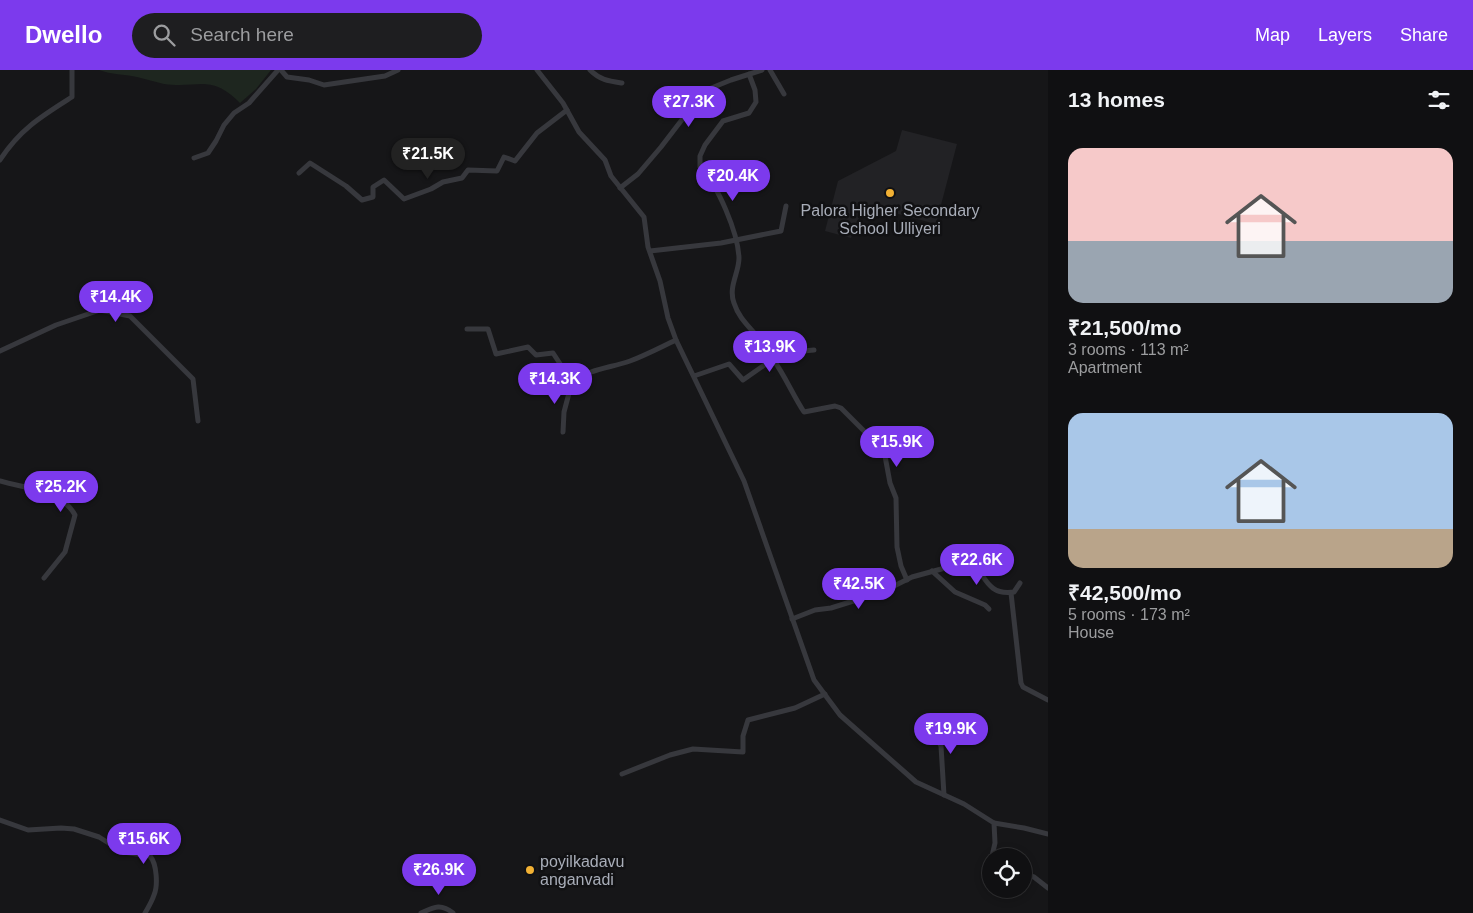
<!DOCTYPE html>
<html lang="en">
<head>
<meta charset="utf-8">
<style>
  :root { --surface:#101012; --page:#1e1e20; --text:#f1f3f6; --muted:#9c9d9f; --line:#303032; --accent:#7c3aed }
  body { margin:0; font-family:Arial,sans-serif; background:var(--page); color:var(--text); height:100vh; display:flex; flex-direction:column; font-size:19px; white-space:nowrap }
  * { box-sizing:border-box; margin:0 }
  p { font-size:16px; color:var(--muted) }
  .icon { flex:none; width:28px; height:28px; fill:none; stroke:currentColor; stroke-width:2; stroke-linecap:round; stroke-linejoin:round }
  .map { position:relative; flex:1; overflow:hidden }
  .side { display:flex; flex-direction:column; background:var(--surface); width:425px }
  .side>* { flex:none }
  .controls { position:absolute; left:982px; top:778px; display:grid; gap:10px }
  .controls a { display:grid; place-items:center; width:50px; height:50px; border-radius:50%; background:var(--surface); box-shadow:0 2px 8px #0003,0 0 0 1px var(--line); font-size:25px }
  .price { position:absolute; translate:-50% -42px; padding:0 11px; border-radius:18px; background:var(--accent); color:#fff; font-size:16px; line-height:32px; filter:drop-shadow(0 1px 2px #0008) }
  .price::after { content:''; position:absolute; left:50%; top:30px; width:15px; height:11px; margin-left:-8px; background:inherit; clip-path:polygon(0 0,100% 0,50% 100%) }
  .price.current { background:#222; color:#fff }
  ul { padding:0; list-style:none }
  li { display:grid; align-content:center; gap:10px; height:265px; padding:0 20px }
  li span { display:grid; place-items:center; height:155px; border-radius:15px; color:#555 }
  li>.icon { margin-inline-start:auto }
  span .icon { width:90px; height:90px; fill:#fffc; stroke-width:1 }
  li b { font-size:21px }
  h2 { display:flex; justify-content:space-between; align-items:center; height:60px; padding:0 20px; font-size:21px }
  header { display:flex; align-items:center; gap:30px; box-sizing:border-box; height:70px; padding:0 25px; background:var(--accent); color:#fff }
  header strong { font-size:24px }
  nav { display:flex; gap:28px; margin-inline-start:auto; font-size:18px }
  .search { width:350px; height:45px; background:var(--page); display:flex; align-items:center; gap:12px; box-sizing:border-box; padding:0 18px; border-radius:28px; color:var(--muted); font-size:19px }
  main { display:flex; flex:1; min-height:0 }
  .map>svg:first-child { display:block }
  .built { fill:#222225 }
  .green { fill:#1e261f }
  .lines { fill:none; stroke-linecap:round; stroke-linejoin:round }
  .street { stroke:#37383d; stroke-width:5 }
  .poi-dot { fill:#f2b134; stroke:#111113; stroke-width:2 }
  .labels { text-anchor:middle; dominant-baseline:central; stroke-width:5; stroke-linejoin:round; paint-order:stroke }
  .poi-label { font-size:16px; fill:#a8adb8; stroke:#111113 }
</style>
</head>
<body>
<header>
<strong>Dwello</strong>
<div class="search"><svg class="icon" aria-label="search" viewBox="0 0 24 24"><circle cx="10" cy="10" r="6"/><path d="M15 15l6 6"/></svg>Search here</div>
<nav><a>Map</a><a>Layers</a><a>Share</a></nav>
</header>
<main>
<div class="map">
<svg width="1048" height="843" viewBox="0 0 1048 843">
  <rect width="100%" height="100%" fill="#161618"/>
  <path class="built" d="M902,60L957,74L936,154L864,135L851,168L825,161L838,111L896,81Z"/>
  <path class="green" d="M99,0H271L256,19L240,33C210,3 199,19 164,14C155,12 146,9 137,7C123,4 112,5 99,0Z"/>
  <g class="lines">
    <g class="street">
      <path d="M281,0L287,7L309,10L324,15L385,6L398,0"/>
      <path d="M537,0L563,33L579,62L605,90L611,106L644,147L648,177L660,211L668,248L676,270L744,411L814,610L840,645L916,712L964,734L994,753L995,773L992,786"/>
      <path d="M590,0C600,10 608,11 622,13"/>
      <path d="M770,0L784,24"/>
      <path d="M749,4L755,20L756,32L749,43L723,51L705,75L700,86V97C718,115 738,163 739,188C739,203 728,217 734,233C739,249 750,257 760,270C765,276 768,283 773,289L803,281L814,280"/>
      <path d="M194,88L208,83L216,71L224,55L234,43L249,33L278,0"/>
      <path d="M0,90C20,59 42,46 72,27V0"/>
      <path d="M299,103L310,93L346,116L362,130L373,127V117L384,110L404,129L431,119L443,112L462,108L468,100L497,101L504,87L515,91L537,63L567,40"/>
      <path d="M620,118L638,104L661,77L704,21L731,10L762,0"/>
      <path d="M650,181L721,173L781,161L786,136"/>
      <path d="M467,259H488L496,284L528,277L536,285L553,283L572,312C589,299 610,298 630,291C646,285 661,277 676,270"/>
      <path d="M0,281L56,255L100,240L130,246L193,309L198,351"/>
      <path d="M694,306L729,294L743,310L773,289C785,306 793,325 804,342L835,336L841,338L879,376L885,386L890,413L896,428L897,477L901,496L907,510"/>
      <path d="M563,362L564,342L572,312"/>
      <path d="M0,411C25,419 60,418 75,445L65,482L44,508"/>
      <path d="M932,501L955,522L985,535L989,539"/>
      <path d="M1011,523L1021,613L1023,617L1048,630"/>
      <path d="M792,549L815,540L831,538L882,522L912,507L967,492C985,495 982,527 1014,522L1020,513"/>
      <path d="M939,646L936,667L941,676L944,725"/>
      <path d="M622,704L670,685L693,679L743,682V666L748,650L795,638L825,624"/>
      <path d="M0,750L28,760L61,758L74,759L99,767L123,782L150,786C157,794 158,816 154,825C152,831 148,838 145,843"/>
      <path d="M994,753L1024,758L1048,764"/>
      <path d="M991,792V796"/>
      <path d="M1024,804L1034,807L1048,818"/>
      <path d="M421,843C434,837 441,833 453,843"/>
    </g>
  </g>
  <g class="poi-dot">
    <circle cx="890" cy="123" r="5"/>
    <circle cx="530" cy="800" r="5"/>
  </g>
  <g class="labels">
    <g class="poi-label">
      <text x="890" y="140">Palora Higher Secondary<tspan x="890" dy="18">School Ulliyeri</tspan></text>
      <text x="540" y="791" text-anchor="start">poyilkadavu<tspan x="540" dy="18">anganvadi</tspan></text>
    </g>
  </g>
</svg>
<div class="controls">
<a><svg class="icon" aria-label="locate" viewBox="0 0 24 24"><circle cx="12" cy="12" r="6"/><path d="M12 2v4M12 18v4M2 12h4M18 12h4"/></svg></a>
</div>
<b class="price" style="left:689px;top:58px">₹27.3K</b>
<b class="price current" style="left:428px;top:110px">₹21.5K</b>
<b class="price" style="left:733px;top:132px">₹20.4K</b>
<b class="price" style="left:116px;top:253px">₹14.4K</b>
<b class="price" style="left:770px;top:303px">₹13.9K</b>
<b class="price" style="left:555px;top:335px">₹14.3K</b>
<b class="price" style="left:897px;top:398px">₹15.9K</b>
<b class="price" style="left:61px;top:443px">₹25.2K</b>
<b class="price" style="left:977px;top:516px">₹22.6K</b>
<b class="price" style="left:859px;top:540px">₹42.5K</b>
<b class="price" style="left:951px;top:685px">₹19.9K</b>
<b class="price" style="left:144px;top:795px">₹15.6K</b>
<b class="price" style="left:439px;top:826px">₹26.9K</b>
</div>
<section class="side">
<h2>13 homes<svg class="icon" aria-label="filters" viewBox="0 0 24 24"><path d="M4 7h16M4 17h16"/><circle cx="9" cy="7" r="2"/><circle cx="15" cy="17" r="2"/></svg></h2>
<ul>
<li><span style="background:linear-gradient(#f6c9c9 60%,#9aa5b1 0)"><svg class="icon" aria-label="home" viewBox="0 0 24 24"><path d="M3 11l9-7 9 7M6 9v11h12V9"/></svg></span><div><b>₹21,500/mo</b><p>3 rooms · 113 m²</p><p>Apartment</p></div></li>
<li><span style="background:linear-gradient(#a9c7e8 75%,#b9a48a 0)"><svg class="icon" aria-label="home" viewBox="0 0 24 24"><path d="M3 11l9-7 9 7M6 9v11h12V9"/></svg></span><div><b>₹42,500/mo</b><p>5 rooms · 173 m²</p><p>House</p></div></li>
</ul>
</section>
</main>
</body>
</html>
